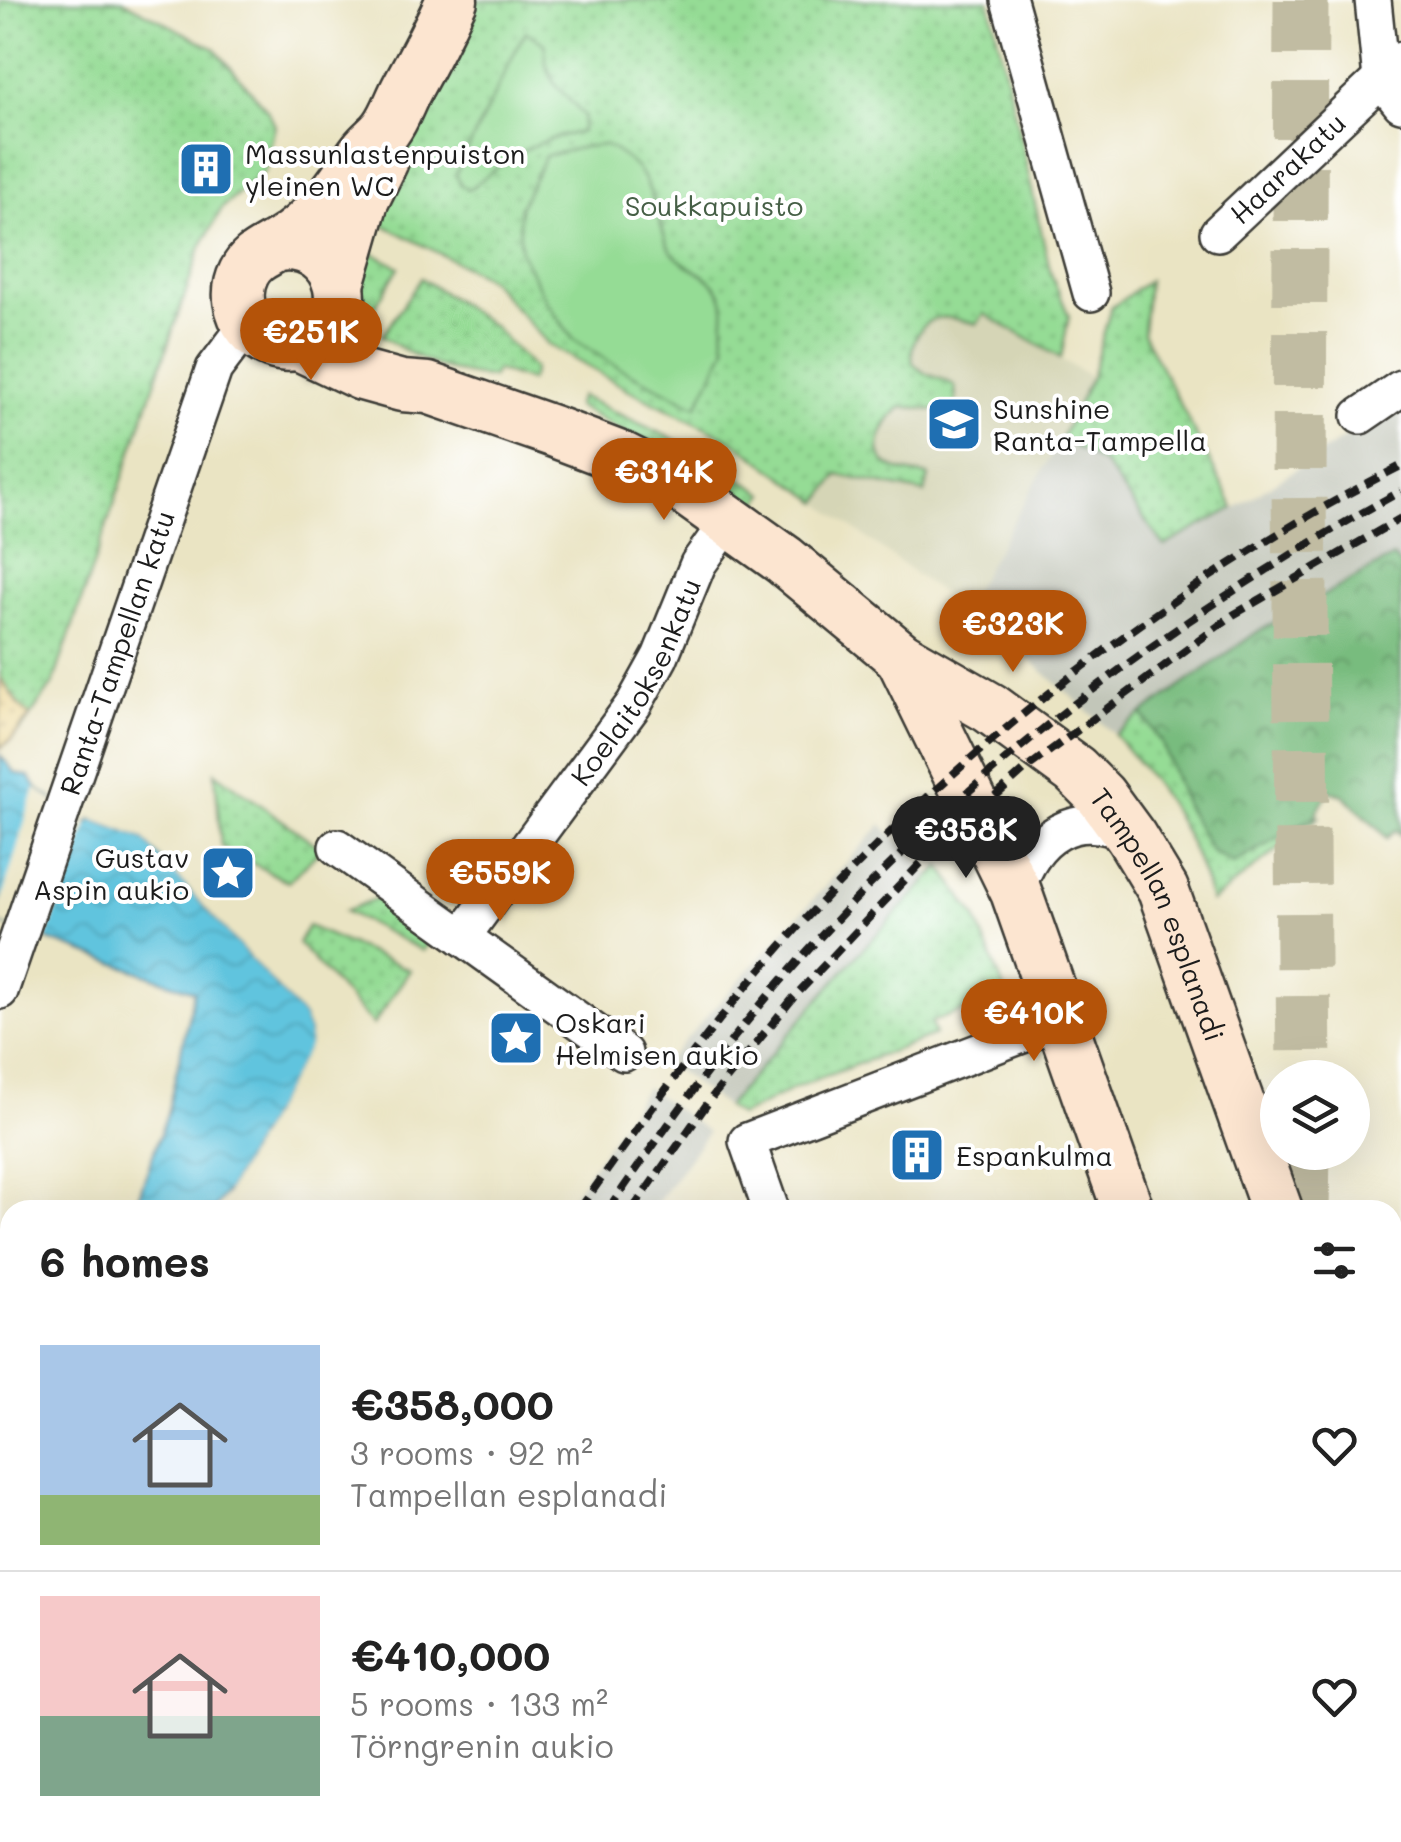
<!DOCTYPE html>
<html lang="en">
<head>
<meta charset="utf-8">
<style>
  :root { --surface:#fff; --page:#f6f6f6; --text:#222; --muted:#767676; --line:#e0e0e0; --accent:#b45309 }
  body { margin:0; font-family:Mali,sans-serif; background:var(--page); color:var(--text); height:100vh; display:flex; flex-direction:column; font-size:38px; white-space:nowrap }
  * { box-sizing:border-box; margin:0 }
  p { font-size:32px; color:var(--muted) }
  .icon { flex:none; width:55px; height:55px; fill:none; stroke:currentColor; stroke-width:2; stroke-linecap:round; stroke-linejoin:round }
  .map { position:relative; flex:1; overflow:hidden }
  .panel { position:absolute; left:0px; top:1200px; width:1402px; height:642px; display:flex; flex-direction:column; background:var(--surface); border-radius:30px 30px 0 0; box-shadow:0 10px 40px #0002 }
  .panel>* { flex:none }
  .fabs { position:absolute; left:1260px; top:1060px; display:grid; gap:20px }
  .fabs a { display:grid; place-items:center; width:110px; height:110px; border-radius:50%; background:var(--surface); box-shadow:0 10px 40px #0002; font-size:50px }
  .price { position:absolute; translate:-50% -85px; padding:0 22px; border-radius:35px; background:var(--accent); color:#fff; font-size:32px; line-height:65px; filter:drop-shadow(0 2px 5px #0008) }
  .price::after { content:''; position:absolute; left:50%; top:60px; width:30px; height:22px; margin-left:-15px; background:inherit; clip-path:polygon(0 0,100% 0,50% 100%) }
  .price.current { background:#222; color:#fff }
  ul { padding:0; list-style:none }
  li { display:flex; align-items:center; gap:30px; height:250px; padding:0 40px }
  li+li { border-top:2px solid var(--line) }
  li span { display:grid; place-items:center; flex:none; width:280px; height:200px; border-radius:0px; color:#555 }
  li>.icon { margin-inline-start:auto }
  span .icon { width:120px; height:120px; fill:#fffc; stroke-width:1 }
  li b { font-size:42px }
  h2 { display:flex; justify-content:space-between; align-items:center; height:120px; padding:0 40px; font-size:42px }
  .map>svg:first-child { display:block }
  .built { fill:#d5d5b6 }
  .industrial { fill:#c2c6b9 }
  .green { fill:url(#green-dots); stroke:#587c58; stroke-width:2.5 }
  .forest { fill:url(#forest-crowns); stroke:#4a6c4d; stroke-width:2.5 }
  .sand { fill:url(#sand-dots); stroke:#857b5d; stroke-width:2.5 }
  .pitch { fill:#95dc95; stroke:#587c58; stroke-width:2.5 }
  .water { fill:url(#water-waves); stroke:#3e707d; stroke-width:2.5 }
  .pier { fill:#eae4c3 }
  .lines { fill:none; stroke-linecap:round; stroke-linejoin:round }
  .highway-tunnel { stroke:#c1bca2; stroke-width:55; stroke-dasharray:55 28; stroke-linecap:butt }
  .street-casing { stroke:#3b3a35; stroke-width:40 }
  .secondary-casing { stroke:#3b3a35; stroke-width:55 }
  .street { stroke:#fff; stroke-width:35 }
  .secondary { stroke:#fce5d0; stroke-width:50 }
  .rail { stroke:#1c1c1c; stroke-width:8; stroke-dasharray:15 8; stroke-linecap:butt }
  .labels { text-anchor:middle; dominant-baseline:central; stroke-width:8; stroke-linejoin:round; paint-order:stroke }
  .poi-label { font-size:28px; fill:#1c1c1c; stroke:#fff; text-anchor:start }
  .street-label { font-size:28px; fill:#1c1c1c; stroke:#fff }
  .park-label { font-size:28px; fill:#465f46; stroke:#fff }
</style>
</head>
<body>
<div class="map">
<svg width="1401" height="1842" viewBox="0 0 1401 1842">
  <defs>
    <pattern id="green-dots" width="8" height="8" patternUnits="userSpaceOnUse" patternTransform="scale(2.5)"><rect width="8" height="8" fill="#95dc95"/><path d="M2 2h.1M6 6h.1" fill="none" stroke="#80bc80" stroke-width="1.8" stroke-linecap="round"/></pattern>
    <pattern id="forest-crowns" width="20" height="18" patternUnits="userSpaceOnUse" patternTransform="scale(2.5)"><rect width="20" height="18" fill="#78bc7e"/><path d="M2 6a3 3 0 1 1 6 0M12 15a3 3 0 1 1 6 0" fill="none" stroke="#629866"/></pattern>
    <pattern id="sand-dots" width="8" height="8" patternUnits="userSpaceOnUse" patternTransform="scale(2.5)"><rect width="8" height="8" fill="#eeda9e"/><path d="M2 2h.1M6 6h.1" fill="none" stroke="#ccba88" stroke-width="1.8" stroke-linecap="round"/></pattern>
    <pattern id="water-waves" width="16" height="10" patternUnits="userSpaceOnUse" patternTransform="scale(2.5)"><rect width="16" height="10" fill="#60c4de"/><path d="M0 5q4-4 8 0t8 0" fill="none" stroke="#53a8be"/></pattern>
  </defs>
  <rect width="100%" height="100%" fill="#fff"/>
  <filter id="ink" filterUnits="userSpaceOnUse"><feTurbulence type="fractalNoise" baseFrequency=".01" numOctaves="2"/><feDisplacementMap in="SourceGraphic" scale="20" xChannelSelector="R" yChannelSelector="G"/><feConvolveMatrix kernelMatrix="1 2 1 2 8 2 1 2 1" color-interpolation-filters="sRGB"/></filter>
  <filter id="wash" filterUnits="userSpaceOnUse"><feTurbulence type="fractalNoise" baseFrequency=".0048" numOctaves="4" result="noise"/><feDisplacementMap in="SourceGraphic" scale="40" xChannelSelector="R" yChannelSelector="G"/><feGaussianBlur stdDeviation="2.25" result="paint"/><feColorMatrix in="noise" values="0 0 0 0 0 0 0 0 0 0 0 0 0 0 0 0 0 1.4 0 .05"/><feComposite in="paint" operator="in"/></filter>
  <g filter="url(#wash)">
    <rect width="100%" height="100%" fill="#eae4c3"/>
    <path class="built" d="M935,285L1091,377L1061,438L963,609L788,480L813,439Z"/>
    <g class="industrial">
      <path d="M1401,408V566L1394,557L1257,632L1115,735L1023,654L963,609L1061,438L1104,464L1164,546L1234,509L1358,429L1362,434Z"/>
      <path d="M882,824L931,876L814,1003L726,1107L665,1062Z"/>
      <path d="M646,1087L708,1132L652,1210H563Z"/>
      <path d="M287,1833H365L362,1842H284Z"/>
    </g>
    <g class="green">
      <path d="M0,0H122L215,49L268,111L275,126L265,171L222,208L201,247L53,684L22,728L0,748Z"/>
      <path d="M473,0H989L1051,274L1069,316L1061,358L984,314L977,324C955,319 933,309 919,332C912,343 911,351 913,363C925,378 941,376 955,386L956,402L951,410C933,414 918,404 900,408C883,424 865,457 896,469C906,473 918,474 929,476L925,493L838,475L819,502L731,440L629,390L549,345L489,279L376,221L387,181Z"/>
      <path d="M361,247L399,267L367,320L358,303Z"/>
      <path d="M421,278L493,326L534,369L530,381L496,370L492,378C447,373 419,361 382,336Z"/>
      <path d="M1148,281L1143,333L1234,508L1164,546L1104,464L1061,438L1091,377L1111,308Z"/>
      <path d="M580,396L686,445L765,494L755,509L730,491L576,406Z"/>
      <path d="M1142,714L1161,741L1187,809L1233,863L1315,816L1319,817L1211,902C1193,833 1162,789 1115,735Z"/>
      <path d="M215,772L322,849L288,882L221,847Z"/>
      <path d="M941,866L976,918L1007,996L931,1022L935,1035L797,1087L740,1116L726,1107L857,955Z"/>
      <path d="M385,895L436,932L423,951L345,911Z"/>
      <path d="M308,926L410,970L373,1025L298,943Z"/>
      <path d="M1392,1586L1401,1610V1818L1393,1821Z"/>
      <path d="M365,1833L825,1832L828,1842H362Z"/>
    </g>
    <path class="forest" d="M1393,557L1401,566V836L1396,830L1387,838L1344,795L1329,791L1315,816L1233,864L1211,851L1187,809L1161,741L1142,714L1257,632Z"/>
    <path class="sand" d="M0,677L18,704L30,716L11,740L0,748Z"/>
    <g class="pitch">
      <path d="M525,31L545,44L546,64L554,83L584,116L581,132C534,139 505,159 469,190L461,185L456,174Z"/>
      <path d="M605,145C646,167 648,184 661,226C664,233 665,241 669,248C681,268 711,273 721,294C729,312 719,326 726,348L697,406L616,366L573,339L546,301L521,252L519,222L520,207L545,156L583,147Z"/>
    </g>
    <g class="water">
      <path d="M0,755L15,773L30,777L36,788L88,824L92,819L143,838L304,1017L310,1032V1046L227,1192L213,1210H134L168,1111L194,991L0,923Z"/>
      <path d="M10,1574V1761L0,1791V1603Z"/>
    </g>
    <g class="pier">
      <path d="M35,788L88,824L46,939L0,923V905Z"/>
      <path d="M95,814L146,834L307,1014L314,1030V1048L231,1195L227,1192L309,1046L310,1032L304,1017L143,838L92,819Z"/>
      <path d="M10,1574V1630L0,1656V1603Z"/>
    </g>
  </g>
  <g filter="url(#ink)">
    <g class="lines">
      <g class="highway-tunnel">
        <path d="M1301,0L1299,484L1304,1078"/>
        <path d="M1302,1210L1303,1152"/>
        <path d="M1286,1842V1832"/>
      </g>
      <g class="street-casing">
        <g id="street">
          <path d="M1009,0L1091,293"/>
          <path d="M1373,0L1381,79L1401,104"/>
          <path id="s1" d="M1218,233L1401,60"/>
          <path d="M1360,416L1401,388"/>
          <path d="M337,847L624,1053"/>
          <path d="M1016,892C1033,837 1076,805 1131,837"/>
          <path id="s2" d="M462,937L634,704L660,657L698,564L730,519"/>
          <path id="s3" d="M0,991L214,369L248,324"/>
          <path d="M771,1210L747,1141L1061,1020"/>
          <path d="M985,1832L988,1842"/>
          <path d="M14,1842L17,1832"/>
        </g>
      </g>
      <g class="secondary-casing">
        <g id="secondary">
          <path d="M277,246C345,236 365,328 301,344C261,355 225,311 244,273C252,257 264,254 278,245C294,236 312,220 324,206C340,189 351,169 365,151C371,143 380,137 386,129C395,117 400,101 407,88C423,59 438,30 452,0"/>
          <path d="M339,284L363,201L383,160"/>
          <path id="s4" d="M299,345L362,375L402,386L428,388L552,431L623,458L683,488L784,560L901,657L990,708L1075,770L1101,796L1131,837L1163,890L1277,1210"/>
          <path d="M901,657L1016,892L1128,1210"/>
          <path d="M1392,1532L1401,1555"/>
          <path d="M1351,1832L1355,1842"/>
        </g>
      </g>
      <use href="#street" class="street"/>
      <use href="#secondary" class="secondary"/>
      <g class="rail">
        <path d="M579,1210C638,1127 696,1045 762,968C931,770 1168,583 1401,466"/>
        <path d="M608,1210C663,1131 718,1053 781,981C955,779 1168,619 1401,491"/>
        <path d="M632,1210L712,1097L794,997L920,864L1028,767L1233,615L1401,518"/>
        <path d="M294,1842L296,1832"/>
        <path d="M327,1842L330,1832"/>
        <path d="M347,1842L350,1832"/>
      </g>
    </g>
  </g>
  <defs>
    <g id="building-square" transform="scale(2.875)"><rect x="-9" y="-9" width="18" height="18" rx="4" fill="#1f6fb2" stroke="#fff"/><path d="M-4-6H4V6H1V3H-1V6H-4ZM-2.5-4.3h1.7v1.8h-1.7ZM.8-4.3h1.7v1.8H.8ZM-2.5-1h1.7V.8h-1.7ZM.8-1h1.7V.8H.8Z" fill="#fff"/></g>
    <g id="school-square" transform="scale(2.875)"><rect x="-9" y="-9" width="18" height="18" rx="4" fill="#1f6fb2" stroke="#fff"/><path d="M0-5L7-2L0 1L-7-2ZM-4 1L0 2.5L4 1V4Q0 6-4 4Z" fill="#fff"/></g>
    <g id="sight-square" transform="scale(2.875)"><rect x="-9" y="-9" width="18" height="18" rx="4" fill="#1f6fb2" stroke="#fff"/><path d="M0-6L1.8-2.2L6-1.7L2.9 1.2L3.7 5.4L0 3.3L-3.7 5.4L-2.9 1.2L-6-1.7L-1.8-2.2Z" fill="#fff"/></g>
  </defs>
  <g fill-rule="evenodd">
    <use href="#building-square" x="206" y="169"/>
    <use href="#school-square" x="954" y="424"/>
    <use href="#sight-square" x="228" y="873"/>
    <use href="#sight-square" x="516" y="1038"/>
    <use href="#building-square" x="917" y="1155"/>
  </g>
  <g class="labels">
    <g class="poi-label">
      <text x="245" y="153">Massunlastenpuiston<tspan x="245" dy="32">yleinen WC</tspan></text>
      <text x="993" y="408">Sunshine<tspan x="993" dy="32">Ranta-Tampella</tspan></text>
      <text x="189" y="857" text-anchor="end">Gustav<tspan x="189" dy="32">Aspin aukio</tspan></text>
      <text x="555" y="1022">Oskari<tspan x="555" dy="32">Helmisen aukio</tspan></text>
      <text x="956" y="1155">Espankulma</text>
    </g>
    <g class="street-label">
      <text stroke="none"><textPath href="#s1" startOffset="95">Haarakatu</textPath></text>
      <text stroke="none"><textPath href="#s3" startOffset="358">Ranta-Tampellan katu</textPath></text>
      <text stroke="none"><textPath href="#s2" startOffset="310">Koelaitoksenkatu</textPath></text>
      <text stroke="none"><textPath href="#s4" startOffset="1065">Tampellan esplanadi</textPath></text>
    </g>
    <g class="park-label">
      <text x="714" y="205">Soukkapuisto</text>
    </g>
  </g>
</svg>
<div class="fabs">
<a><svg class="icon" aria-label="layers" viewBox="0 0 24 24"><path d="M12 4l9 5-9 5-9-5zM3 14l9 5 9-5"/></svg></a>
</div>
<b class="price" style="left:311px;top:383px">€251K</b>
<b class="price" style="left:664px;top:523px">€314K</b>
<b class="price" style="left:1013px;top:675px">€323K</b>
<b class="price current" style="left:966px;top:881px">€358K</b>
<b class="price" style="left:500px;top:924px">€559K</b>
<b class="price" style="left:1034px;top:1064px">€410K</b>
<section class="panel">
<h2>6 homes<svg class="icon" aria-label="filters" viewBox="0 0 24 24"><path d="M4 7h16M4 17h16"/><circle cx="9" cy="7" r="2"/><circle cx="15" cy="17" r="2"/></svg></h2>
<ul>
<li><span style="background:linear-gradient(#a9c7e8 75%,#8fb573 0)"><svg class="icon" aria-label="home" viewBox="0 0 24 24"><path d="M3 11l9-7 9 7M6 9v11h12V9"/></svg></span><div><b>€358,000</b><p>3 rooms · 92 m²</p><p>Tampellan esplanadi</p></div><svg class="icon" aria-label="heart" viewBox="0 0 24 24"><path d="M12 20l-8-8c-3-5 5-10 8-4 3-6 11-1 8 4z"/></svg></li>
<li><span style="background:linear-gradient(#f6c9c9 60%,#7fa58c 0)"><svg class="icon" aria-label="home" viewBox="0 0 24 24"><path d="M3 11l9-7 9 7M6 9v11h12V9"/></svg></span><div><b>€410,000</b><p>5 rooms · 133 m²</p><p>Törngrenin aukio</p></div><svg class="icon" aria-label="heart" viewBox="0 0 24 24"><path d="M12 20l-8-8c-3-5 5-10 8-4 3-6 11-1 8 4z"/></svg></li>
</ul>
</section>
</div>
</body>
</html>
